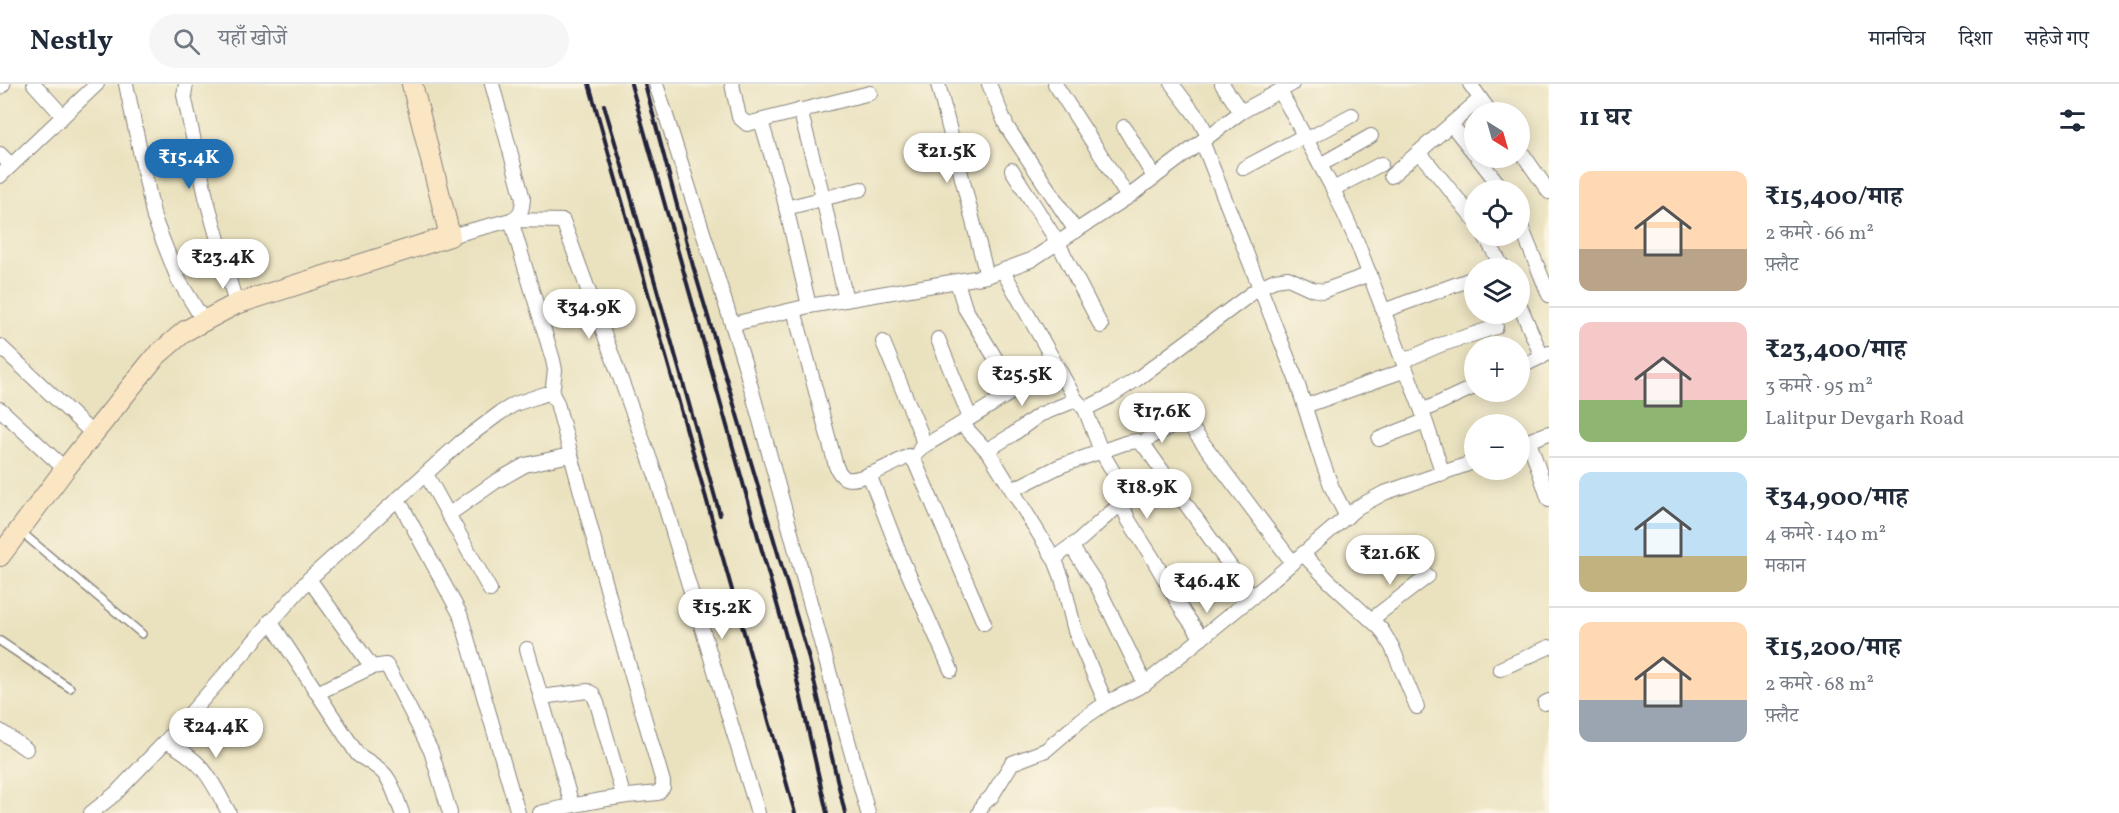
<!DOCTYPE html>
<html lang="hi">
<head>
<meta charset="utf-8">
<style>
  :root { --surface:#fff; --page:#f6f6f7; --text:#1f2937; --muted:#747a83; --line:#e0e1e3; --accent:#1f6fb2 }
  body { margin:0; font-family:Vollkorn,"Noto Serif Devanagari",serif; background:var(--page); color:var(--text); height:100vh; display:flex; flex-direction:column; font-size:22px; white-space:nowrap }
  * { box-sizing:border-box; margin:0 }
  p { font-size:20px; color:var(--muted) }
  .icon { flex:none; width:33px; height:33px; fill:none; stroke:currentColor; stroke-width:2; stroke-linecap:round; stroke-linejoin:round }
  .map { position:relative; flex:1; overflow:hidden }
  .drawer { display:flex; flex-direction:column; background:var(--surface); width:570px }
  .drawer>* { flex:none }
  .needle { width:39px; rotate:143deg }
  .fabs { position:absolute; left:1464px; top:18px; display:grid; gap:12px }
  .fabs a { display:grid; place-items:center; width:66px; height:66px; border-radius:50%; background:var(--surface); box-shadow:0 3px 15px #0003; font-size:30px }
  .price { position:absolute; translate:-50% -51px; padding:0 14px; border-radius:21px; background:#fff; color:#222; font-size:20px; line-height:39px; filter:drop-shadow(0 2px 3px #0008) }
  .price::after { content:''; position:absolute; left:50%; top:36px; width:18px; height:14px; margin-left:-9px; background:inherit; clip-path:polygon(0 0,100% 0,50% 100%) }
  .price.on { background:var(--accent); color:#fff }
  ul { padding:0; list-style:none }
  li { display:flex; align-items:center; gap:18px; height:150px; padding:0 30px }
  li+li { border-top:2px solid var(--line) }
  li span { display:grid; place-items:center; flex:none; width:168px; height:120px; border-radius:12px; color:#555 }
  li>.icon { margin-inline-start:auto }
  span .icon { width:72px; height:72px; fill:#fffc; stroke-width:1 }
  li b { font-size:26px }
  h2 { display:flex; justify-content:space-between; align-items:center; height:72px; padding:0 30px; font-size:26px }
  header { display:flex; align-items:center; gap:36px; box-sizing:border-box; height:84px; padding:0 30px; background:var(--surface); border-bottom:2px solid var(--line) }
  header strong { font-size:28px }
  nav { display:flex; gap:33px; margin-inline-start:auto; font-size:21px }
  .search { width:420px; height:54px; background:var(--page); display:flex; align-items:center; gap:15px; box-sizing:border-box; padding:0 21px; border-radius:33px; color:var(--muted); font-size:22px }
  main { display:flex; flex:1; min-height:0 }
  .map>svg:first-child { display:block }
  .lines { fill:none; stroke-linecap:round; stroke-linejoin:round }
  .lane-casing { stroke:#86827d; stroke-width:10 }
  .street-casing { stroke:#86827d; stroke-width:16 }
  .secondary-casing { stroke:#86827d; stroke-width:22 }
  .lane { stroke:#fff; stroke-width:7 }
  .street { stroke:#fff; stroke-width:14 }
  .secondary { stroke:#fbe6c4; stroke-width:20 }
  .rail { stroke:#22223b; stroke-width:4 }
</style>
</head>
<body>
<header>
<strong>Nestly</strong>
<div class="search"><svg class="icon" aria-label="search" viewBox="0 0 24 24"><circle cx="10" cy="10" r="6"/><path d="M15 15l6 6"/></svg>यहाँ खोजें</div>
<nav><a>मानचित्र</a><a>दिशा</a><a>सहेजे गए</a></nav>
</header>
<main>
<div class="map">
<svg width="1549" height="729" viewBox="0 0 1549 729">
  <rect width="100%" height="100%" fill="#fcf5e5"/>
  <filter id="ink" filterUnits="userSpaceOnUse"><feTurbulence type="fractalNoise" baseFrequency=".0167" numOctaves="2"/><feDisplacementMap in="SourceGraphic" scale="12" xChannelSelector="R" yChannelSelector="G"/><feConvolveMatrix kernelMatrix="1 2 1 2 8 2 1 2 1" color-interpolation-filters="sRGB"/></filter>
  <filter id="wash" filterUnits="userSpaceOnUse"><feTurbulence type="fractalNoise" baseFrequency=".008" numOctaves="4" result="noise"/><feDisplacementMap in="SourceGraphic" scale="24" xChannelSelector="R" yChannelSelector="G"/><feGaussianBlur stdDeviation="1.35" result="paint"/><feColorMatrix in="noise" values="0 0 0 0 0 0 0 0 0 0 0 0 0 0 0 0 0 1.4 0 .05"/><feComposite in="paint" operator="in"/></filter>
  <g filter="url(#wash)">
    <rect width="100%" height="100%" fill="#eae2bf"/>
  </g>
  <g filter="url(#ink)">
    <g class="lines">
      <g class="lane-casing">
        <g id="lane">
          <path d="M20,447L142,550"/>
          <path d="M0,557L70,604"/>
        </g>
      </g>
      <g class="street-casing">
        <g id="street">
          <path d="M34,0L63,32"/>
          <path d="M126,0L154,134L178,195L203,236"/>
          <path d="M186,0L184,11L206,113L236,220"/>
          <path d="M656,0L744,278L868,729"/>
          <path d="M732,0L739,33L747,40L870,9"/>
          <path d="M938,0L987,192"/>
          <path d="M989,0L1007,43L1076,147"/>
          <path d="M1055,0L1128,113"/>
          <path d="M1172,0L1200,37L1208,52"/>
          <path d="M1222,0L1241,28"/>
          <path d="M1470,0L1490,28"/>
          <path d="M0,3L3,0"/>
          <path d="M1280,7L1333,105L1357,158L1422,327L1443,390"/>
          <path d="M800,26L821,105L846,216"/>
          <path d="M761,37L783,110L809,222"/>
          <path d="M1451,40L1474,69"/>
          <path d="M1124,43L1154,93"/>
          <path d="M1306,56L1352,31"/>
          <path d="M1202,57L1296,295L1319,368L1332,404L1347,433"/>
          <path d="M1520,66L1549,108"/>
          <path d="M1419,68L1474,135"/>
          <path d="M0,70L11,81"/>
          <path d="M1478,74L1503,106"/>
          <path d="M1320,81L1371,52"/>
          <path d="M1244,84L1304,52"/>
          <path d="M1012,86L1058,159L1101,242"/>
          <path d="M0,92L97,0"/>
          <path d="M1391,92L1480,15"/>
          <path d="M1333,105L1381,80"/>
          <path d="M786,124L861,105"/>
          <path d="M1520,140L1549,211"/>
          <path d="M450,152L511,136C521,131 522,126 523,115L492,0"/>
          <path d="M1485,152L1503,184"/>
          <path d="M1003,187L1076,316L1085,325L1109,313L1137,295L1260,203L1275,196L1288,194L1312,205L1323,207L1370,190"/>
          <path d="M957,198L965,224L1014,305"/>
          <path d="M1520,222L1542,273"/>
          <path d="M794,226L836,382C838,387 840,391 845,394C858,400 896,378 909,372L915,378L984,539"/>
          <path d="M1383,227L1474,194"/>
          <path d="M733,240L809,222L987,192L1031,176L1128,113L1241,28L1292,0"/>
          <path d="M938,255L970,334"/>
          <path d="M883,258L921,350L923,359L919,367"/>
          <path d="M0,262L93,350"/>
          <path d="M1403,277L1440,261L1496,243"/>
          <path d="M1520,283L1549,269"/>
          <path d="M552,310L555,286L553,276L511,136L563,137L656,392L758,729"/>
          <path d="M1305,322L1406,286"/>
          <path d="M0,325L65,385"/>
          <path d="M1085,325L1101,367L1121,401L1123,423L1129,437L1152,473L1184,529L1202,554"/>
          <path d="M1422,327L1474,303"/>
          <path d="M962,340L990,370L1055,476"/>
          <path d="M1379,355L1425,337"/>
          <path d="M1529,357L1549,416"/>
          <path d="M1141,359L1178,338H1187L1293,479"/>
          <path d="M1520,360L1549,349"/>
          <path d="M922,363C968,337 1011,307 1056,282"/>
          <path d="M987,366L1012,351L1039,331L1076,316"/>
          <path d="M426,390L490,506"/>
          <path d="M869,390L901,473L951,586"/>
          <path d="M1012,406L1060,382L1125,359L1137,357L1146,364L1252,513"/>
          <path d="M398,415L460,530L518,729"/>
          <path d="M448,431L495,398L525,381L570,371"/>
          <path d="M1071,462L1097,501L1145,600"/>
          <path d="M1303,470L1330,498L1381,545L1392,563L1417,623"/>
          <path d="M309,495L372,583"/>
          <path d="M1372,535L1428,492"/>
          <path d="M270,537L358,671C391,690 389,694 402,729"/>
          <path d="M527,565L572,721"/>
          <path d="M1500,585L1549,563"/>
          <path d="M317,609L372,583L386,581L389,585L431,667L450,729"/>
          <path d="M541,613L588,607L593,610L597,619L623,711"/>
          <path d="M1106,619L1075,547L1062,494L1055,476C1060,467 1073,462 1081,455C1095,443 1107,430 1122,420"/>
          <path d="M1545,619L1549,617"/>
          <path d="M0,647L26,665"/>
          <path d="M166,657C205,679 209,692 229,729"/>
          <path d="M91,729L115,710L166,657L309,495L461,358L500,329L515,320L545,310H552L557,319L615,534L663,698V703L658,709C618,712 579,719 540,729"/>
          <path d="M979,729L983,720L991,713L1012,679L1046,666L1081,636L1106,619L1145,600L1252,513L1358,423L1384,409L1474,378"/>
        </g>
      </g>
      <g class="secondary-casing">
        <path id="secondary" d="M0,472L65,385L155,273L185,247L236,220L450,152L412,0"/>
      </g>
      <use href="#lane" class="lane"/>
      <use href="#street" class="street"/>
      <use href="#secondary" class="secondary"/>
      <g class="rail">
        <path d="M589,0L795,729"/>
        <path d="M631,0L791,570L827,729"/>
        <path d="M645,0L693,182L808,571L845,729"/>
        <path d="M604,21L628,102L720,431"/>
      </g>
    </g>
  </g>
</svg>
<div class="fabs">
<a><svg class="needle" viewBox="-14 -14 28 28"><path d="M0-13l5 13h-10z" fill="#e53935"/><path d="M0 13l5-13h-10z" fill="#747a83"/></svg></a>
<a><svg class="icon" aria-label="locate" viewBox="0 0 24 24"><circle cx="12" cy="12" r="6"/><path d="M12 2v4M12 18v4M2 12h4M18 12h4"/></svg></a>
<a><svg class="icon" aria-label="layers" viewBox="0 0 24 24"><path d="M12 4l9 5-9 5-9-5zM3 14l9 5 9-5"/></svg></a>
<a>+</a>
<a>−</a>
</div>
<b class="price" style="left:947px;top:100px">₹21.5K</b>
<b class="price on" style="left:189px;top:106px">₹15.4K</b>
<b class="price" style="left:223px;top:206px">₹23.4K</b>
<b class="price" style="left:589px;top:256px">₹34.9K</b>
<b class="price" style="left:1022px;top:323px">₹25.5K</b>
<b class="price" style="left:1162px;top:360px">₹17.6K</b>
<b class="price" style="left:1147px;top:436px">₹18.9K</b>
<b class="price" style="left:1390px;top:502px">₹21.6K</b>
<b class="price" style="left:1207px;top:530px">₹46.4K</b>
<b class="price" style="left:722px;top:556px">₹15.2K</b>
<b class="price" style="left:216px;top:675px">₹24.4K</b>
</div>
<section class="drawer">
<h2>11 घर<svg class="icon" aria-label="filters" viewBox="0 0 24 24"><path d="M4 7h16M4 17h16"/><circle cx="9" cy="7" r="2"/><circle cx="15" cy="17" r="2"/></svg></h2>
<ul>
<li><span style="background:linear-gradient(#ffd9b3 65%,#b9a48a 0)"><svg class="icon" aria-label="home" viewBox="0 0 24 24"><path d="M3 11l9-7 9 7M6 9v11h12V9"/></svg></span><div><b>₹15,400/माह</b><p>2 कमरे · 66 m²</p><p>फ़्लैट</p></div></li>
<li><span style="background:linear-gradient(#f6c9c9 65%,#8fb573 0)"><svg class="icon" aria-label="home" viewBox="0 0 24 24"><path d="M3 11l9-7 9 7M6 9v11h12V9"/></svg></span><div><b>₹23,400/माह</b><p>3 कमरे · 95 m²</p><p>Lalitpur Devgarh Road</p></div></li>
<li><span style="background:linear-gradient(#bfe0f5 70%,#c2b280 0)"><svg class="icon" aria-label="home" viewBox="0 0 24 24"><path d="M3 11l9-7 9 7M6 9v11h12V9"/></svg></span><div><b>₹34,900/माह</b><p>4 कमरे · 140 m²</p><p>मकान</p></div></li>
<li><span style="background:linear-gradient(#ffd9b3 65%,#9aa5b1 0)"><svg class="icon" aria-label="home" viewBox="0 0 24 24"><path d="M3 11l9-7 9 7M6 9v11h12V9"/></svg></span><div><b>₹15,200/माह</b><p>2 कमरे · 68 m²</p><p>फ़्लैट</p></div></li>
</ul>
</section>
</main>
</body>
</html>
